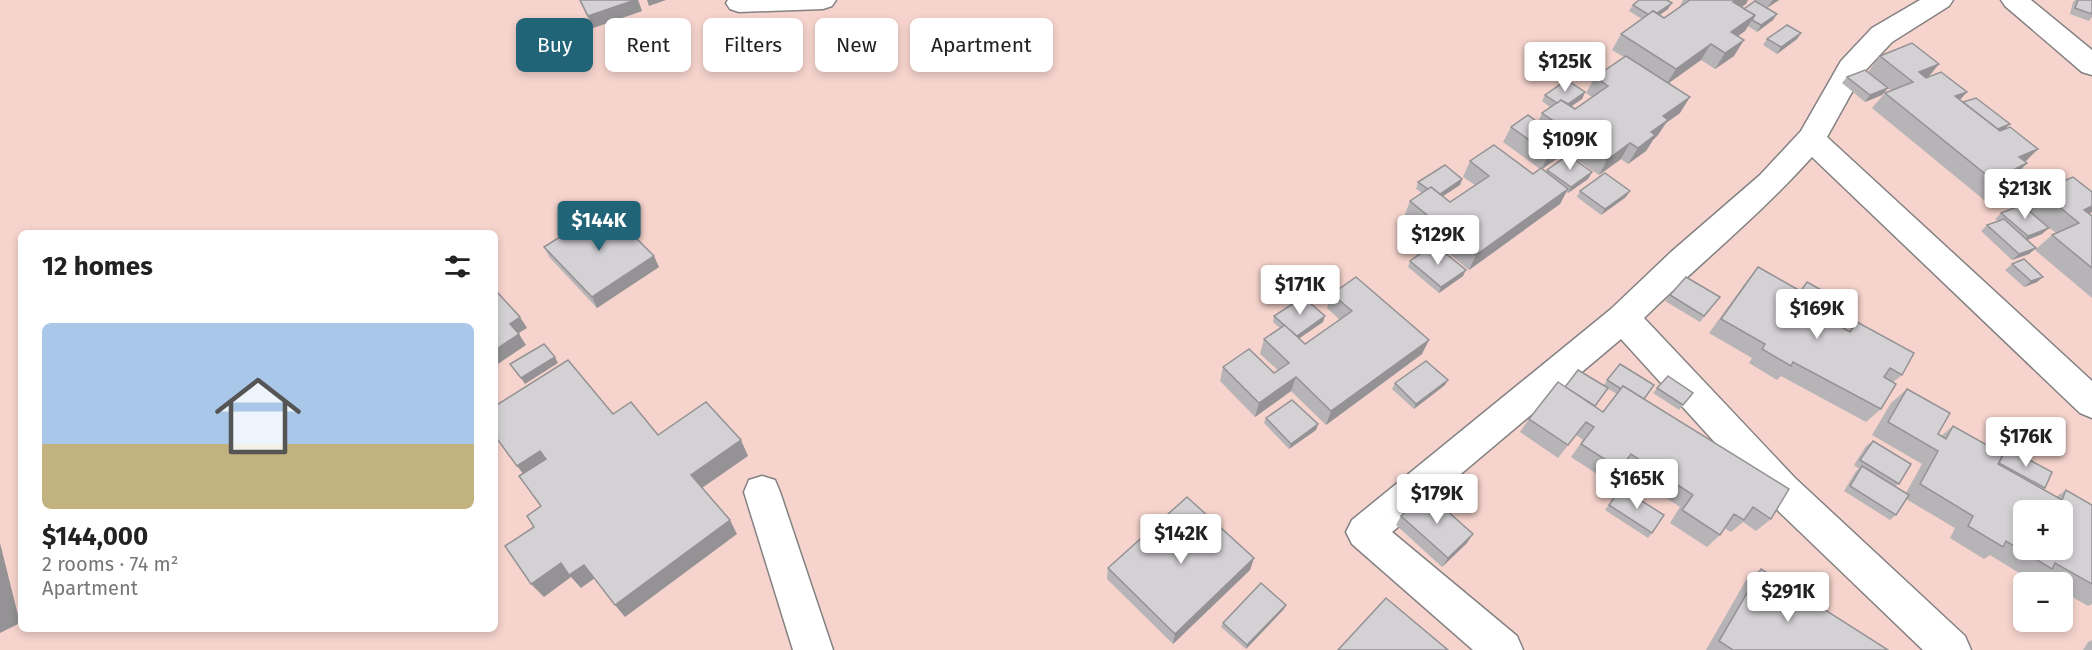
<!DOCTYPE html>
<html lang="en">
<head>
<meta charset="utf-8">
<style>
  :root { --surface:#fff; --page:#f6f6f6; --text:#222; --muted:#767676; --accent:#216477 }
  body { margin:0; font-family:"Fira Sans",sans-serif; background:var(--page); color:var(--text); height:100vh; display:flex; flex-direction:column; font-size:22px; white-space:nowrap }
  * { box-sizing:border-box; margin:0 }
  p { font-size:20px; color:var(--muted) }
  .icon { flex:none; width:33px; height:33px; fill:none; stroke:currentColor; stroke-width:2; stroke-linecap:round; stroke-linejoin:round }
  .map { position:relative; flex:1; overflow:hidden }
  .details { position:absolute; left:18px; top:230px; width:480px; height:402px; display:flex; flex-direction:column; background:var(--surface); border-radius:9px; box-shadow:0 3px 9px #0003 }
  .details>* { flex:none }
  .guide { position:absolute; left:516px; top:18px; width:570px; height:54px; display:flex; gap:12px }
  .controls { position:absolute; left:2013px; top:500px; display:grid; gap:12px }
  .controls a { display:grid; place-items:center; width:60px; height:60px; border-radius:9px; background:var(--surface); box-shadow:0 3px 9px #0003; font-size:30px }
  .price { position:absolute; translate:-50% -51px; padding:0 14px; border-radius:6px; background:#fff; color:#222; font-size:20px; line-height:39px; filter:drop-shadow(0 2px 3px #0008) }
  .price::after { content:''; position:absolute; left:50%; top:36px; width:18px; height:14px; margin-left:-9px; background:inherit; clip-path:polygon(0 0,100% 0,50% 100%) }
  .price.current { background:var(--accent); color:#fff }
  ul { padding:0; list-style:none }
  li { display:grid; align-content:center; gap:12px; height:318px; padding:0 24px }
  li span { display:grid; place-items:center; height:186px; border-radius:9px; color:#555 }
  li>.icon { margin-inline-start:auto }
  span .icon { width:108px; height:108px; fill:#fffc; stroke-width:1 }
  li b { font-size:26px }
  h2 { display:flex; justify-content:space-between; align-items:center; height:72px; padding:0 24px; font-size:26px }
  .pill { padding:0 21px; border-radius:9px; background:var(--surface); box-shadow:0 3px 9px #0003; font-size:21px; line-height:54px }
  .pill.current { background:var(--accent); color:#fff }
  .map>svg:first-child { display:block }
  .green { fill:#f6d4cd; fill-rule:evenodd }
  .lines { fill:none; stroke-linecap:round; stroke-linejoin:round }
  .minor-casing { stroke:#848182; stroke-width:3 }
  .minor { fill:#fff; fill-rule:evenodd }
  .wall { fill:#b6b4b6; fill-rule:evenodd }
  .shaded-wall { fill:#949294 }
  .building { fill:#d4d1d4; stroke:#949294; stroke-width:1.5; fill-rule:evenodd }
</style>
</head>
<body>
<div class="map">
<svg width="2092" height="650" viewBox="0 0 2092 650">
  <rect width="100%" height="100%" fill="#f8f4f6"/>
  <path class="green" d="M0,0H2092V650H0ZM21,232H495V628H21ZM2024,510H2062V549H2024ZM2024,582H2062V621H2024Z"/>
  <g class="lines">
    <g class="minor-casing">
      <g id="minor">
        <path d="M728,0H836L832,6L823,9L739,12L730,9L726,3Z"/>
        <path d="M1920,0H1953L1949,6L1892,42L1862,74L1827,137L2092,381V418L2080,413L1812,157C1760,215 1699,264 1644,318L1795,478L1965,636L1971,650H1923L1769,502L1621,339L1392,532L1517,636L1523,650H1473L1352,544L1346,532L1352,520L1611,309L1671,252L1760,175L1801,131L1841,61L1872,28Z"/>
        <path d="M2001,0H2031L2092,50V75L2082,72L2005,6Z"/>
        <path d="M762,476L775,480L780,492L833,650H793L744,492L749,480Z"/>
      </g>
    </g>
    <use href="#minor" class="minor"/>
  </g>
  <g class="wall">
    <path d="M579,0H638L642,11L593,28Z"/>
    <path d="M1683,0H1748L1746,4L1741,7L1744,9L1755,1L1753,0H1779L1767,8L1777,14L1773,20L1757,32L1748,26L1745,31L1738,36L1734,56L1715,69L1701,60L1669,83L1680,113L1666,123L1658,135L1653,140L1646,151L1628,164L1621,159L1599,175L1566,152L1542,169L1546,172L1547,170L1592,172L1588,179L1568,193L1566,192L1560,204L1469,270L1404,217L1410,201L1422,193L1416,189L1418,182L1462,179L1460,185L1443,196L1450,202L1475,185L1463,177L1470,161L1533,174L1540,169L1503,142L1511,127L1538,122L1542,113L1550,107L1542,101L1545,95L1585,92L1582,99L1571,106L1575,109L1592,97L1586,93L1595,77L1624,57L1612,50L1621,34L1642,19L1629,11L1633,5L1668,9L1660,15L1664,18L1679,8Z"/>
    <path d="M2075,0H2092V17L2089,21L2070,14L2073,2Z"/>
    <path d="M1801,33L1797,39L1777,54L1763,45L1767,39Z"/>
    <path d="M1880,56L1929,77L1967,92L1960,100L2006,129L2025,162L2027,163L2019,172L2027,178L2011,194L1989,204L1872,108L1885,93L1891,90L1868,72Z"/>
    <path d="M1847,77L1888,88L1882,95L1865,102L1842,83Z"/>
    <path d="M1580,191L1626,197L1601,215L1577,197Z"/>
    <path d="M2040,191L2089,214L2092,216V298L2035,250L2052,235L2056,233L2039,219L2042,234L2027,240L2036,248L2029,254L2012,260L1981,231L1987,225L1998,221L1995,219L2001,213L2024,206Z"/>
    <path d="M544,247L659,267L597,308L550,258Z"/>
    <path d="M1410,261L1463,276L1439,293L1408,267Z"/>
    <path d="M2012,264L2043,277L2037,282L2024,287L2005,270Z"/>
    <path d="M1758,267L1793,300L1807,282L1840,323L1838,325L1848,331L1857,322L1902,375L1893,382L1881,409L1866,422L1781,376L1777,380L1749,363L1752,358L1709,333L1746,282Z"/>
    <path d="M1332,294L1422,354L1326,425L1291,391L1255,417L1220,381L1223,367L1274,373L1278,370L1260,354L1264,339L1280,328L1273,322L1274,316L1323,322L1299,338L1305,344L1340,320L1327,308Z"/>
    <path d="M1670,295L1720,297L1700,322L1665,301Z"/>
    <path d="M1620,364L1644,399L1771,519L1756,531L1743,522L1731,532L1724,528L1720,535L1707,547L1670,523L1680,507L1621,468L1609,482L1571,457L1583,440L1576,435L1558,458L1520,432L1529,419L1565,387L1603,386ZM1608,389L1617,394L1603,412L1595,406Z"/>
    <path d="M1668,376L1693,393L1679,410L1653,393Z"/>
    <path d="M1395,383L1445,385L1414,409L1392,389Z"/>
    <path d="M1907,389L1938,434L1941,436L1953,426L2000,452L2007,448L2045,488L2043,490L2056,497L2066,490L2092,505V604L2088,606L2062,591V582H2048L2039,577L2032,581L1990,555L1984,559L1950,538L1955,528L1906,499L1896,515L1890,520L1844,491L1856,471L1859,469L1854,465L1866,446L1873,441L1899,484L1895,486L1906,493L1922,464L1872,435L1891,403Z"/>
    <path d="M1266,418L1318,424L1316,430L1289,449L1264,423Z"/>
    <path d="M1621,488L1652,533L1648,538L1605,510Z"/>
    <path d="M1401,516L1467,543L1442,567L1396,525Z"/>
    <path d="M1254,558L1250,570L1173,644L1107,579L1108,568Z"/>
    <path d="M1761,569L1888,650H1706L1746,580Z"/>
    <path d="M1286,605L1284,609L1246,649L1221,627L1223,623Z"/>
    <path d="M2092,640V650H2083L2088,642Z"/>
  </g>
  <g class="shaded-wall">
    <path d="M635,0H638L642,11L593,28L588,16Z"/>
    <path d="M647,0H666L649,6Z"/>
    <path d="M1737,0H1748L1746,4L1724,19L1733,2Z"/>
    <path d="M1773,0H1779L1767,8L1771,2Z"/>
    <path d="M1672,3L1668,9L1648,23L1652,17Z"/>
    <path d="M1777,14L1773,20L1757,32L1761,25Z"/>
    <path d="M1755,15L1745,31L1721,48L1731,32Z"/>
    <path d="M1801,33L1797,39L1777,54L1781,47Z"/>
    <path d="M1744,40L1734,56L1715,69L1725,53Z"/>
    <path d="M1711,44L1701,60L1666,85L1676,69Z"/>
    <path d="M1939,64L1926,80L1919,72Z"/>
    <path d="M1888,88L1882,95L1865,102L1870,95Z"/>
    <path d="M1585,92L1582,99L1560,114L1563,108Z"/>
    <path d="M1967,92L1953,107L1955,96Z"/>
    <path d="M1690,97L1680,113L1666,123L1658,135L1653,140L1646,151L1628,164L1638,148L1663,116Z"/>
    <path d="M2010,124L2004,130L1990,136L1995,130Z"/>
    <path d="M1574,136L1566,152L1541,170L1549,154Z"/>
    <path d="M1630,143L1621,159L1599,175L1607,160Z"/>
    <path d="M2038,149L2023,164L2019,157Z"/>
    <path d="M2027,163L2011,179L2015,169Z"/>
    <path d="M1592,172L1588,179L1568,193L1571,187Z"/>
    <path d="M2027,178L2011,194L1989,204L2004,189Z"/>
    <path d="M1462,179L1460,185L1434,202L1436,196Z"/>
    <path d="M1568,189L1560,204L1469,270L1476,255Z"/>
    <path d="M1630,191L1626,197L1601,215L1605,209Z"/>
    <path d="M2092,206V212L2086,216L2084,210Z"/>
    <path d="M2049,228L2042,234L2022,242L2028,236Z"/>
    <path d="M2036,248L2029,254L2012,260L2019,254Z"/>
    <path d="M654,256L659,267L597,308L592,297Z"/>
    <path d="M1466,270L1463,276L1439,293L1441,287Z"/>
    <path d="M2043,277L2037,282L2024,287L2031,281Z"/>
    <path d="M1325,316L1323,322L1294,342L1296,336Z"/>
    <path d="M520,317L527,328L517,334L510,324Z"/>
    <path d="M519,334L526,345L495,366V350Z"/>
    <path d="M1429,340L1422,354L1326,425L1331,411Z"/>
    <path d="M555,357L558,363L525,384L521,378Z"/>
    <path d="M1296,377L1291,391L1255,417L1259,403Z"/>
    <path d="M1448,380L1445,385L1414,409L1416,404Z"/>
    <path d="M1318,424L1316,430L1289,449L1291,444Z"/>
    <path d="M741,440L748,456L699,490L691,475Z"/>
    <path d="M540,451L551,466L529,481L517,466Z"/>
    <path d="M730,520L737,534L625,617L615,605Z"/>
    <path d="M1473,534L1467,543L1442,567L1448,558Z"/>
    <path d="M0,543L20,623L0,633Z"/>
    <path d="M1254,558L1250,570L1173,644L1175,634Z"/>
    <path d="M561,563L584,565L595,578L581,588L571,577L544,597L531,584Z"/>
    <path d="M1286,605L1284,609L1246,649L1247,645Z"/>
  </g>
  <g class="building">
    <path d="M580,0H635L588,16Z"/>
    <path d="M1639,0H1667L1672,3L1657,13L1653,11L1649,15L1633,5Z"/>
    <path d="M1690,0H1737L1733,2L1755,15L1731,32L1744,40L1725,53L1711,44L1676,69L1621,34L1653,11L1664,18Z"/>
    <path d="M2078,0H2092V14L2075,8Z"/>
    <path d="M1755,1L1777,14L1761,25L1752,20L1755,15L1744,9Z"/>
    <path d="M1787,25L1801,33L1781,47L1767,39Z"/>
    <path d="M1912,43L1939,64L1919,72L1926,78L1941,72L1967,92L1955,96L2000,131L2010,127L2038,149L2019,157L2027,163L2015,169L2027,178L2004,189L1885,93L1913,82L1880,56Z"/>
    <path d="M1626,56L1690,97L1663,116L1668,120L1651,132L1655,135L1638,148L1630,143L1607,160L1574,136L1549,154L1511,127L1528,115L1552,133L1561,126L1542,113L1561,100L1575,109L1608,86L1595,77Z"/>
    <path d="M1865,70L1888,88L1870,95L1847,77Z"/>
    <path d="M1567,80L1585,92L1568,104L1561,100L1557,103L1545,95Z"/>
    <path d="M1976,98L2010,124L1998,129L1963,102Z"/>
    <path d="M1494,145L1533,174L1541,168L1568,189L1476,255L1410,201L1431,187L1450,202L1489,176L1470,161Z"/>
    <path d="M1568,155L1592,172L1571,187L1547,170Z"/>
    <path d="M1445,165L1462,179L1440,194L1431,187L1428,189L1418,182Z"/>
    <path d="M1605,173L1630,191L1605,209L1580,191Z"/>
    <path d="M2073,177L2092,192V206L2084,210L2092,216V268L2052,235L2079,223L2040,191Z"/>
    <path d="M2022,205L2049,228L2028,236L2001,213Z"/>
    <path d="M606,208L654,256L592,297L544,247Z"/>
    <path d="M2004,219L2036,248L2019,254L1987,225Z"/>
    <path d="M1434,244L1466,270L1441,287L1410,261Z"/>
    <path d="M2024,259L2043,277L2031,281L2012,264Z"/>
    <path d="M1758,267L1797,289L1791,298L1850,332L1857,322L1914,353L1902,375L1890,368L1884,377L1896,384L1881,409L1793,362L1791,366L1762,349L1765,344L1721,319Z"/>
    <path d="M1356,277L1429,340L1331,411L1296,377L1259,403L1223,367L1249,349L1274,373L1289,363L1264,339L1285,325L1305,344L1352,311L1332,294Z"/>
    <path d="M1686,277L1720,297L1704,316L1670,295Z"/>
    <path d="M1807,282L1851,307L1840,323L1796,298Z"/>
    <path d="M498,293L520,317L510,324L519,334L495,350V295Z"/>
    <path d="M1303,297L1325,316L1297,336L1274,316Z"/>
    <path d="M544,344L555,357L521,378L510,364Z"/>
    <path d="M568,360L613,414L631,402L658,435L706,402L741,440L691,475L730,520L615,605L584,565L569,575L561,563L531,584L505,546L534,527L527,516L541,506L519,476L546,459L540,451L517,466L495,436V406Z"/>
    <path d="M1426,361L1448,380L1416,404L1395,383Z"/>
    <path d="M1620,364L1654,385L1644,399L1623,386L1621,389L1607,380Z"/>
    <path d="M1578,370L1608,388L1595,406L1565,387Z"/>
    <path d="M1668,376L1693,393L1683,405L1657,388Z"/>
    <path d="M1558,382L1603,412L1623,386L1789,489L1771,519L1753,507L1744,520L1734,514L1720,535L1682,510L1693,495L1631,454L1620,469L1581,444L1594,427L1586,422L1568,445L1529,419Z"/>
    <path d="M1907,389L1950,413L1938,434L1946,439L1953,426L2003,454L1998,464L2062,500L2066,490L2092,505V584L2055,563L2052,569L2006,541L2003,547L1968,526L1973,516L1920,484L1938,451L1888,422ZM2024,510H2062V549H2024Z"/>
    <path d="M1292,400L1318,424L1291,444L1266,418Z"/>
    <path d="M1873,441L1911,464L1899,484L1860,460Z"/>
    <path d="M2007,448L2052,472L2045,488L1999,463Z"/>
    <path d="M1862,466L1909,495L1896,515L1850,486Z"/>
    <path d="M1621,488L1664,515L1652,533L1609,505Z"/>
    <path d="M1427,493L1473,534L1448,558L1401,516Z"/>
    <path d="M1187,497L1254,558L1175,634L1108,568Z"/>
    <path d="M1761,569L1888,650H1733L1719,641Z"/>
    <path d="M1261,583L1286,605L1247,645L1223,623Z"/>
    <path d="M1386,598L1448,650H1338Z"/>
  </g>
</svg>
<div class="controls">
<a>+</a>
<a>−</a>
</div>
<b class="price" style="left:1565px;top:93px">$125K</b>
<b class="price" style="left:1570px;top:171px">$109K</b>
<b class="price" style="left:2025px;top:220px">$213K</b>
<b class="price current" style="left:599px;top:252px">$144K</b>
<b class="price" style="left:1438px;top:266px">$129K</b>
<b class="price" style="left:1300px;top:316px">$171K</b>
<b class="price" style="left:1817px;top:340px">$169K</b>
<b class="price" style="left:2026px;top:468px">$176K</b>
<b class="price" style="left:1637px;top:510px">$165K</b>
<b class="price" style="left:1437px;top:525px">$179K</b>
<b class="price" style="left:1181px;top:565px">$142K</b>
<b class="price" style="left:1788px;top:623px">$291K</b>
<div class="guide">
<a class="pill current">Buy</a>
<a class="pill">Rent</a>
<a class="pill">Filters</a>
<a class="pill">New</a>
<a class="pill">Apartment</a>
</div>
<section class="details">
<h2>12 homes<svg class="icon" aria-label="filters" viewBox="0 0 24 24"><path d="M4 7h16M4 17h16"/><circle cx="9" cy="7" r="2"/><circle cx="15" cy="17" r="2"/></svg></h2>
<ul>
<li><span style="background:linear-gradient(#a9c7e8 65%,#c2b280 0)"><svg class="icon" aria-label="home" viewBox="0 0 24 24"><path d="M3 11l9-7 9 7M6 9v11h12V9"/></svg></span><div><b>$144,000</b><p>2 rooms · 74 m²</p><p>Apartment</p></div></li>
</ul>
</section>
</div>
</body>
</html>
